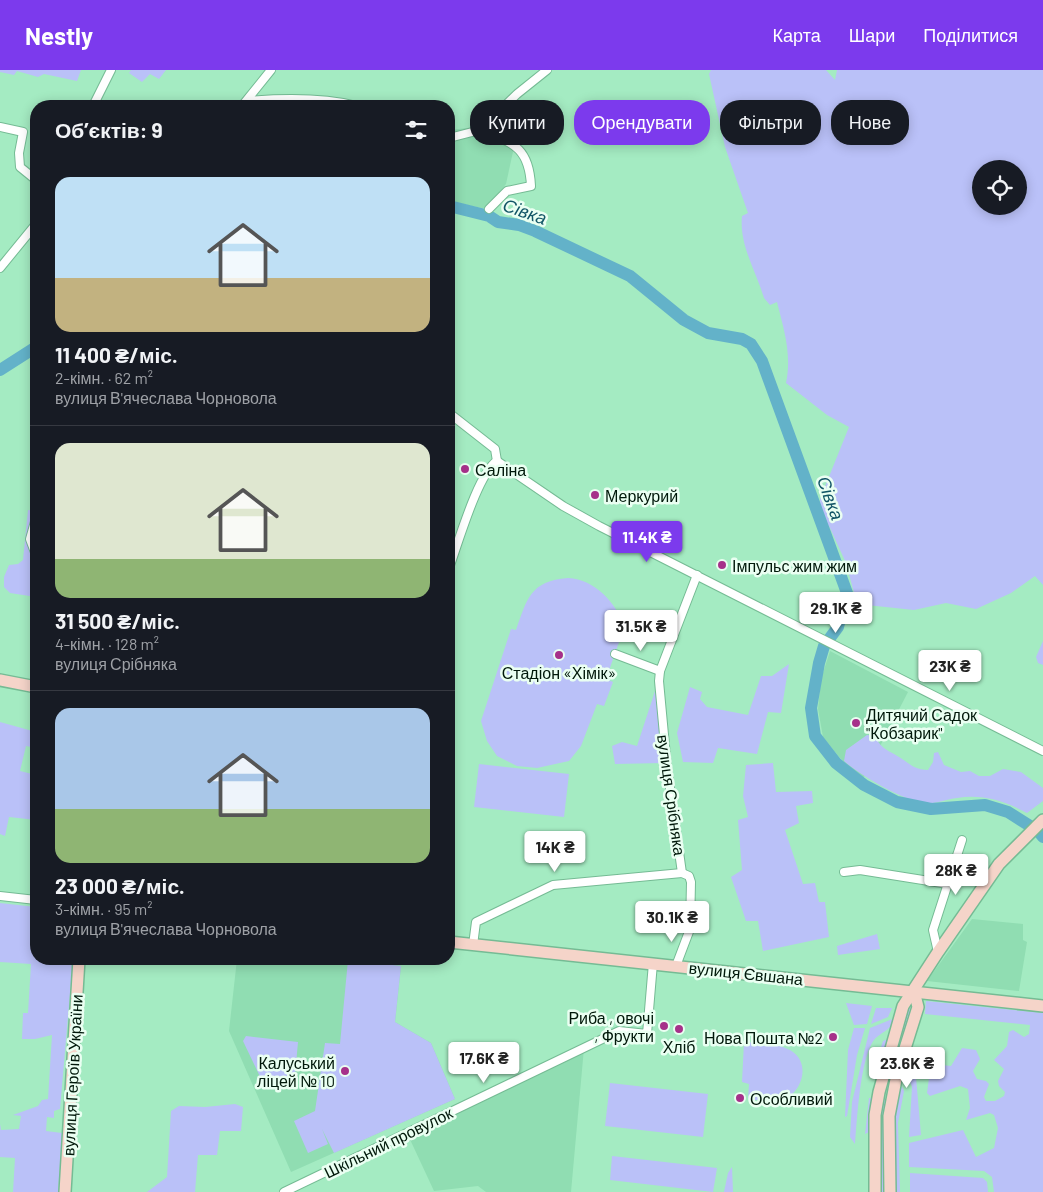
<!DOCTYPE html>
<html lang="uk">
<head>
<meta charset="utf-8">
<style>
  :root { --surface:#171b24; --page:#20242c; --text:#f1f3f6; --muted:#9ea1a6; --line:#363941; --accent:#7c3aed }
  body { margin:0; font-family:Barlow,sans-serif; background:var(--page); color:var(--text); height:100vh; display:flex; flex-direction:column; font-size:19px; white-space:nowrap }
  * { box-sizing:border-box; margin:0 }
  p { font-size:16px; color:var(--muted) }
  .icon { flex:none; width:28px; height:28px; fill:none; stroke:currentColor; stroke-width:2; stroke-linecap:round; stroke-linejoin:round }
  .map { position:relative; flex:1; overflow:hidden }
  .panel { position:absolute; left:30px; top:30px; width:425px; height:865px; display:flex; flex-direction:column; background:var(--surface); border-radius:20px; box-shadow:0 2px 12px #0003 }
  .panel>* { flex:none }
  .top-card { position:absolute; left:470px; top:30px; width:475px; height:45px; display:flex; gap:10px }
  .fabs { position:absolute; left:972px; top:90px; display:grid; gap:10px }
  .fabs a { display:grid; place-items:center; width:55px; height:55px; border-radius:50%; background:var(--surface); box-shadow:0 2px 12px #0003; font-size:25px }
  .price { position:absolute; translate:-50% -42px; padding:0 11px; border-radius:5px; background:#fff; color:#222; font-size:16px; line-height:32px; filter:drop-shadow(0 1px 2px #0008) }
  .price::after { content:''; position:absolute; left:50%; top:30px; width:15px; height:11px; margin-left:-8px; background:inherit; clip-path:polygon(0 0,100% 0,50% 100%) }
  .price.current { background:var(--accent); color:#fff }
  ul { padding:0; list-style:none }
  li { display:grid; align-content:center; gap:10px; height:265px; padding:0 25px }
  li+li { border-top:1px solid var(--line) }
  li span { display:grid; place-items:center; height:155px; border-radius:15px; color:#555 }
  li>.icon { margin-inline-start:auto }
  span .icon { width:90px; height:90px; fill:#fffc; stroke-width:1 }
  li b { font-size:21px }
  h2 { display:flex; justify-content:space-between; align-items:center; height:60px; padding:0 25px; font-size:21px }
  .tag { padding:0 18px; border-radius:20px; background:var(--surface); box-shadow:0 2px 12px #0003; font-size:18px; line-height:45px }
  .tag.current { background:var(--accent); color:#fff }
  header { display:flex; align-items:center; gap:30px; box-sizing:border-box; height:70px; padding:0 25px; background:var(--accent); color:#fff }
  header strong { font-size:24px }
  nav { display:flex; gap:28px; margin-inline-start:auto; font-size:18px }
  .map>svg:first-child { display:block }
  .built { fill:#90ddb2 }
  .green { fill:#bac1f8; fill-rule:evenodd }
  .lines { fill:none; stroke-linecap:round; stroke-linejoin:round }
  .river { stroke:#63b2c9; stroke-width:12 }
  .street-casing { stroke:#75bb94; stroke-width:10 }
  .secondary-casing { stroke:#75bb94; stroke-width:14 }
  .street { stroke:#fff; stroke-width:8 }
  .secondary { stroke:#f5d4c9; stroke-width:11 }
  .poi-dot { fill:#a6318a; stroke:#eafff2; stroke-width:2 }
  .labels { text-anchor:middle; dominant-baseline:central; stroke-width:5; stroke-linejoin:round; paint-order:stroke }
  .poi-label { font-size:16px; fill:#00180a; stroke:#eafff2; text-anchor:start }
  .street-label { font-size:16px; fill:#00180a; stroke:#eafff2 }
  .water-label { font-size:18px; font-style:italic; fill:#125566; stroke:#eafff2 }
</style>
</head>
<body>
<header>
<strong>Nestly</strong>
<nav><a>Карта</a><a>Шари</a><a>Поділитися</a></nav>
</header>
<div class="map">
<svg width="1043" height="1122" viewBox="0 0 1043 1122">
  <rect width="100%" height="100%" fill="#a4ebc2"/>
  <g class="built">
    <path d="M477,57L514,77L506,114L486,139L449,131V60Z"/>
    <path d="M830,581L908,622L863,709L840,688L823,667L818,639L821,609Z"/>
    <path d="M972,849L1023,854V870L1027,872L1019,921L927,911Z"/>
    <path d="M237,889H335L401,896L395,952L431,973L455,1029L291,1102L229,961Z"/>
    <path d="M584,978L571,1122H486L478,1116L434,1121L407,1063Z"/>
  </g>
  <g class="green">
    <path d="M0,0H81L77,11L44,4L38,7L17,1L14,5L0,2Z"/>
    <path d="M131,0H166L159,9L150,4L142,12L129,3Z"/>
    <path d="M711,0H826L835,10L837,0H1043V515L1035,506L1011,523L976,539L946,533L914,540L857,534L846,493L830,458L820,442V429L849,357L827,345L786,313C792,284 784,260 777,232L770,235L764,228C756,201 739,175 742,146L748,143L725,77L709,4ZM981,99H1019V136H981Z"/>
    <path d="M28,440L36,441L33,499L36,504V527L10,523L4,517V507L9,495L18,494L23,490Z"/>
    <path d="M568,508C596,510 613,531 625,555L606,609L613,612L604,636L597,634L581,676L569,691L537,698L517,696L497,686L487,671L481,651L511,559L516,560C527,529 530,511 568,508Z"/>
    <path d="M1043,571V595L1038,593L1036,587Z"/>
    <path d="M789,594L781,643L768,642L757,684L718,678L713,693L683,692L677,663L690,617L702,622L700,629L707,637L748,645L761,606H772Z"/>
    <path d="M657,615L663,693L615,694L612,676L622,672L637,676Z"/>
    <path d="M0,652L36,662V678L26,676L20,701L36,705V750L9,747L5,766L0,764Z"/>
    <path d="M867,665L875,666C881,679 888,680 899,687C909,693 914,700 928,700L933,692L934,683L938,682L944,695L961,702L970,701L979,706H990L1003,699L1021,702L1043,718V731L1027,743C1005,731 982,724 957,728C946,729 937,734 926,733C904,731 861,706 844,691L846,680Z"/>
    <path d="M773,693L776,722L812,721L813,733L796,736L799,753L785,760L803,814L815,813L819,832H825L829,867L763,881L758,851H746L731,807L742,800L738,750L748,747L743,726L746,695Z"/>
    <path d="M479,694L569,704L564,747L474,737Z"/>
    <path d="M0,833L36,837V889H73L60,1039L54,1041V1048L47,1047L46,1061L62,1063L58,1122H13L15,1088L0,1087V1054L1,1060L19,1059L21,1046L13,1045L38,1036L42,1030L48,1029L52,965L35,969H22L23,943H28L31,894L0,892Z"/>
    <path d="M877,864L880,879L838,885L837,876Z"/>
    <path d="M348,890L401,896L395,952L431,973L455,1029L334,1083L322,1059L328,1074L308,1083L294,1051L315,1041L325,973L340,974Z"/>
    <path d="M926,931L1043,943V1122H994L992,1107L984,1101L909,1097V1073L963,1060L976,1087L994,1078L998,1058L994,1045L990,1043L966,1050L970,1038L968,1019L960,1016L930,1026L927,1023L929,1008L935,1005L942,995L951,996L962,978L976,980L980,989L973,1001L977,1009L986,1011L989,1014L984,1027L986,1031H995L1004,1026L1005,1022L999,1016L998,1011L1004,999L994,990L1007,976L1009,962L1013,960L1024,967L1029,964L1030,955L925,944Z"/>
    <path d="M846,933L872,936L867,954L854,955Z"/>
    <path d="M876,938H892L888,947L871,954Z"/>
    <path d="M907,938L913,939L893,1005L889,1004Z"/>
    <path d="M895,948C891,962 878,962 872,973C860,994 857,1049 855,1074L850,1067L852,1032L870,958Z"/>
    <path d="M854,958H865L857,985L847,1046L845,1047L848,980Z"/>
    <path d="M246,966L298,972L294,1016L263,1013L243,971Z"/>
    <path d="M888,969L879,1003L873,1002L883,971Z"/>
    <path d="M744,972C759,973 781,973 793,982C812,996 800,1027 779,1031C771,1033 757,1030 748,1029L749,1014L742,1012Z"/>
    <path d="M908,1006L916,1007L921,1065L909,1067L912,1017Z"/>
    <path d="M610,1013L708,1024L703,1067L605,1056Z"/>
    <path d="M900,1013L904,1021L898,1053L900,1122H894L893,1056Z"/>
    <path d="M869,1028H873L869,1062L865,1064Z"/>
    <path d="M883,1029L886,1030L884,1055L885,1122H880L879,1051Z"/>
    <path d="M235,1034L243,1037L241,1061H220L217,1085H198L195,1122H147L167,1107L171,1041L179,1036L205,1037Z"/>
    <path d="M612,1086L717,1098L713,1122L610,1110Z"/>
    <path d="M732,1097L733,1122H724L728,1103Z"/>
    <path d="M910,1103L983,1108L987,1112L988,1122H910Z"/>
  </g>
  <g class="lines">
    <g class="river">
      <path d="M449,136L489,146L498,152L519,155L535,161L630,206L684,250L708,263L742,269L751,274L762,291L847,523L838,557L824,576L819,593L811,638L815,666L836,693L864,715L897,732L931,739L985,735L1008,742L1038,761L1043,767"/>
      <path d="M0,300L36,277"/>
    </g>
    <g class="street-casing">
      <g id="street">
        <path d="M248,31C284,28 322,27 357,36"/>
        <path d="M93,36L111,0"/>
        <path d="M242,36L271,0"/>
        <path d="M0,57L23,62L19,83L20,97L36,110"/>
        <path d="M480,60C512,73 529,76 531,116L507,121L489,139"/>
        <path d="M449,68L480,60L517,24L547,0"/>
        <path d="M0,198L36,154"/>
        <path d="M449,244V243"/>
        <path d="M449,343L495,379L497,391"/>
        <path d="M497,391L563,436L599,456L1043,681"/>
        <path d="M36,448L30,469L36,485"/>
        <path d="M449,498C458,474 478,403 497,391"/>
        <path d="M615,584L660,601"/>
        <path d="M844,802L860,800L948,814"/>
        <path d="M682,803L667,697L659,611L660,601L697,505"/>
        <path d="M0,826L36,830"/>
        <path d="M473,875L476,852L553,815L682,803"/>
        <path d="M938,882L933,860L962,770"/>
        <path d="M676,896L690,859L691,812L689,806L682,803"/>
        <path d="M284,1122L619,961L647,964L653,893"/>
      </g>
    </g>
    <g class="secondary-casing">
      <g id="secondary">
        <path d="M0,610L36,617"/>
        <path d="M449,872L1043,936"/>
        <path d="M65,1122L79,889"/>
        <path d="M875,1122V1045L879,1022L903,936L938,882L999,794L1043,750"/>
        <path d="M890,1122L889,1046L897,1004L918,937L914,921"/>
      </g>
    </g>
    <use href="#street" class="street"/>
    <use href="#secondary" class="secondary"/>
  </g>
  <g class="poi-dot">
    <circle cx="465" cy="399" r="5"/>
    <circle cx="595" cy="425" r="5"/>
    <circle cx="722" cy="495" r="5"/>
    <circle cx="559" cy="585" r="5"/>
    <circle cx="856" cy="653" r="5"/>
    <circle cx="664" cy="956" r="5"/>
    <circle cx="679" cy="959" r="5"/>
    <circle cx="833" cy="967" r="5"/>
    <circle cx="345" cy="1001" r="5"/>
    <circle cx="740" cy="1028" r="5"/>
  </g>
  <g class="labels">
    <g class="poi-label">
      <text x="475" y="399">Саліна</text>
      <text x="605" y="425">Меркурий</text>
      <text x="732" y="495">Імпульс жим жим</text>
      <text x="559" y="602" text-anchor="middle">Стадіон «Хімік»</text>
      <text x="866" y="644">Дитячий Садок<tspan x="866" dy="18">"Кобзарик"</tspan></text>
      <text x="654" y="947" text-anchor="end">Риба , овочі<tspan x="654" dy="18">, Фрукти</tspan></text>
      <text x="823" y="967" text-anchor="end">Нова Пошта №2</text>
      <text x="679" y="976" text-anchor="middle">Хліб</text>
      <text x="335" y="992" text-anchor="end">Калуський<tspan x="335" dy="18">ліцей № 10</tspan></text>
      <text x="750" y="1028">Особливий</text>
    </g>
    <g class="street-label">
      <text transform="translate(672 725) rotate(82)">вулиця Срібняка</text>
      <text transform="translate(746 903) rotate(6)">вулиця Євшана</text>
      <text transform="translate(72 1005) rotate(-87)">вулиця Героїв України</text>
      <text transform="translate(388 1072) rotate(-26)">Шкільний провулок</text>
    </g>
    <g class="water-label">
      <text transform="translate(525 141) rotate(19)">Сівка</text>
      <text transform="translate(831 428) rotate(70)">Сівка</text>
    </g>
  </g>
</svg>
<div class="fabs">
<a><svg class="icon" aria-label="locate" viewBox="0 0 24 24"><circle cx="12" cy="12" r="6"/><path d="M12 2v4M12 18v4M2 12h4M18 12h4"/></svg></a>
</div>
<b class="price current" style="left:647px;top:493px">11.4K ₴</b>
<b class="price" style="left:836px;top:564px">29.1K ₴</b>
<b class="price" style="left:641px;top:582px">31.5K ₴</b>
<b class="price" style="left:950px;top:622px">23K ₴</b>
<b class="price" style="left:555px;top:803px">14K ₴</b>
<b class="price" style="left:956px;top:826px">28K ₴</b>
<b class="price" style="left:672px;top:873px">30.1K ₴</b>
<b class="price" style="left:484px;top:1014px">17.6K ₴</b>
<b class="price" style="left:907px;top:1019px">23.6K ₴</b>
<div class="top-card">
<a class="tag">Купити</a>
<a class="tag current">Орендувати</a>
<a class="tag">Фільтри</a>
<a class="tag">Нове</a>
</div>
<section class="panel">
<h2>Об’єктів: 9<svg class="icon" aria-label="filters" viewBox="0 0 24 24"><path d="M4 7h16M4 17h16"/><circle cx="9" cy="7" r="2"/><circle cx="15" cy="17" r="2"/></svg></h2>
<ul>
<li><span style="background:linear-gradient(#bfe0f5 65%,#c2b280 0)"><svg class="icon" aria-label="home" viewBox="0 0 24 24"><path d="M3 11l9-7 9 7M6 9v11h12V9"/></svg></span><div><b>11 400 ₴/міс.</b><p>2-кімн. · 62 m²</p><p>вулиця В'ячеслава Чорновола</p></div></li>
<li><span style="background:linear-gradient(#dfe7d0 75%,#8fb573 0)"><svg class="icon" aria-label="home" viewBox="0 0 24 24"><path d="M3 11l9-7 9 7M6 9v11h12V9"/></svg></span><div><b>31 500 ₴/міс.</b><p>4-кімн. · 128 m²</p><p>вулиця Срібняка</p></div></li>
<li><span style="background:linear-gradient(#a9c7e8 65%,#8fb573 0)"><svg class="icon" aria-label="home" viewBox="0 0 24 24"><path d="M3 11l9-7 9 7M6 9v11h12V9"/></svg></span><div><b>23 000 ₴/міс.</b><p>3-кімн. · 95 m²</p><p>вулиця В'ячеслава Чорновола</p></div></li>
</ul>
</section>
</div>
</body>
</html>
